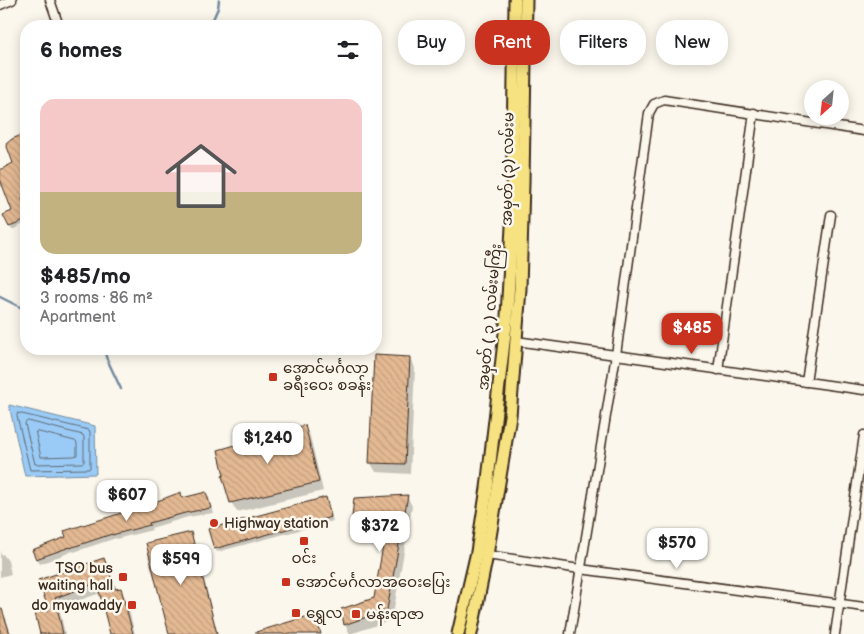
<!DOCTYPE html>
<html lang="en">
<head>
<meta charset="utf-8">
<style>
  :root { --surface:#fff; --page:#f2f2f2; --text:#202124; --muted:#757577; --accent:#c8321e }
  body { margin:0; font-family:"Balsamiq Sans","Noto Sans Myanmar",sans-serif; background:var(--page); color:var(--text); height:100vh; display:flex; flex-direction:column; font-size:19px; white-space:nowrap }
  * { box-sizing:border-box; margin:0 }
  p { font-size:16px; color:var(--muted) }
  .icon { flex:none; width:28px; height:28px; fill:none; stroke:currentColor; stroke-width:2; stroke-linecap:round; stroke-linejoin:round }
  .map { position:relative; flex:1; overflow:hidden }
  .sheet { position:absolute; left:20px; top:20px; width:362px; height:335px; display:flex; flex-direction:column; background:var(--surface); border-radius:20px; box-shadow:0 2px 12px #0003 }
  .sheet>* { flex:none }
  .hud { position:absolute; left:398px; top:20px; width:391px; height:45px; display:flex; gap:10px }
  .needle { width:32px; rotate:207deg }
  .tools { position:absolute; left:804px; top:80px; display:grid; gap:10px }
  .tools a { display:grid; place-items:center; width:45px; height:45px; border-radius:50%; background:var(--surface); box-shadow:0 2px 12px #0003; font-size:25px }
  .price { position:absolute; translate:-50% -42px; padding:0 11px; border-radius:10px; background:#fff; color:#222; font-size:16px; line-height:32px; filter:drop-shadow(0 1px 2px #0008) }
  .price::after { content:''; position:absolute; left:50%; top:30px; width:15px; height:11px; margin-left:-8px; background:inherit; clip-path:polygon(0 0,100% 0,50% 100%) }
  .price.on { background:var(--accent); color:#fff }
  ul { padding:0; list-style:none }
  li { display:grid; align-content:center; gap:10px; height:265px; padding:0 20px }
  li span { display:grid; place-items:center; height:155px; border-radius:15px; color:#555 }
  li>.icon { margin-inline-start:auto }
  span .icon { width:90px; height:90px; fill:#fffc; stroke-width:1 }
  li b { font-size:21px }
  h2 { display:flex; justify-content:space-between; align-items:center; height:60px; padding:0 20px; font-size:21px }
  .pill { padding:0 18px; border-radius:20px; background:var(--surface); box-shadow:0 2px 12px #0003; font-size:18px; line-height:45px }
  .pill.on { background:var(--accent); color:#fff }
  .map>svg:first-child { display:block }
  .water { fill:#9acbf6; stroke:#748ba0 }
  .shadow { fill:#0003 }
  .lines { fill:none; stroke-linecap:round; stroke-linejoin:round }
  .shore { stroke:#616a74; stroke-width:1 }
  .stream { stroke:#748ba0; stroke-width:2.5 }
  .building { fill:url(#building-back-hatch); stroke:#3b2a1e }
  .minor-casing { stroke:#3b2a1e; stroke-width:11 }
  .primary-casing { stroke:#3b2a1e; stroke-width:15 }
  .minor { stroke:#fbf7ec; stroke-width:8 }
  .primary { stroke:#f6e281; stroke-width:11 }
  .poi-dot { fill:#c8321e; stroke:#fbf7ec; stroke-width:2 }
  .labels { text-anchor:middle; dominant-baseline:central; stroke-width:5; stroke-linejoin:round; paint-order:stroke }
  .street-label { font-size:15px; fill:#3b2a1e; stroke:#fbf7ec }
  .poi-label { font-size:15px; fill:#3b2a1e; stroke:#fbf7ec; text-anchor:start }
</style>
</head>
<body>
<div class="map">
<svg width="864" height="634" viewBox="0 0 864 634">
  <defs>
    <pattern id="building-back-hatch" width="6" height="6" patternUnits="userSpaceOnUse" patternTransform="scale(1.25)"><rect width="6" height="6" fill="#e3b993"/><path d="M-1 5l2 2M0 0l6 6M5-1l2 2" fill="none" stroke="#c49f7e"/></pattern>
  </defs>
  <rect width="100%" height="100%" fill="#fbf7ec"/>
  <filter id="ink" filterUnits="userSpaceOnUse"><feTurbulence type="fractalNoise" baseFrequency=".02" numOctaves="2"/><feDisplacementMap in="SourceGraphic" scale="10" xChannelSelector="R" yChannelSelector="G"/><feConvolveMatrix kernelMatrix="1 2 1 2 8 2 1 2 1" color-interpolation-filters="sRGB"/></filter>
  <g filter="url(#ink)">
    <path class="water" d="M9,405L95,426L96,474L25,476Z"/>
    <g class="shadow">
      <path d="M26,134V223L12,230L5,216L14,212L4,186L0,187V172L15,164L13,140Z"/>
      <path d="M410,358L415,368L410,474L376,472L370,462Z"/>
      <path d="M305,427L310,436L323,491L237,512L231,502Z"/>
      <path d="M180,493L183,498L206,493L209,498L213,513L188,517L151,528L152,530L116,539V538L74,552L73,551L40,564L37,559L34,551Z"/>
      <path d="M407,496L412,506L392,620L350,634L345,625L342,610L376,599L388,522L359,526L353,517Z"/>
      <path d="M325,499L328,503L333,521L217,552L215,548Z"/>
      <path d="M191,534L193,538L218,634H171Z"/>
      <path d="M0,551L1,555L3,554L8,561L11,574L0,577Z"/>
      <path d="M104,560L109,569L117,590L120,589L126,599L135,634H112L101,593L59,607L65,634H41L50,611L40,581Z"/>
      <path d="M0,611H2L7,621L11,634H0Z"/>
    </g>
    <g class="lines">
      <g class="shore">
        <path d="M18,413L89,430L90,432V468L89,469L30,470L17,416Z"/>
        <path d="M28,421L83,435L84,437V462L82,463L35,464L25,424L26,422Z"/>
        <path d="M36,432H39L75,441L77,443V455L74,456L41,457L36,435Z"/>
      </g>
      <g class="stream">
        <path d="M210,26L218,8L219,0"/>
        <path d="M0,297L26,310"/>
        <path d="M105,349L106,357L121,389"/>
      </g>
    </g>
    <g class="building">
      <path d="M26,133V196L22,198L26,210V218L17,224L9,227L3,215L12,211L0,179V170L13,163L6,144L12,139Z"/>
      <path d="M374,355L410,357L405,464L369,463Z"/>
      <path d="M305,425L319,482L230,503L222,476L224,475L218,450Z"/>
      <path d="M181,492L182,498L206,492L211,508L185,513L149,523L150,525L112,535V534L70,548V547L36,559L32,550L66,537L64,531L144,506Z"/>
      <path d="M408,495L387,610L344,625L341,609L374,598L389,511L352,517L354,498Z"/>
      <path d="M326,497L331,517L214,549L208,529Z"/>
      <path d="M191,532L217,634H169L146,543Z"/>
      <path d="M104,558L115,589L121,588L133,634H110L97,583L55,598L63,634H40L35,613L49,610L38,580Z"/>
      <path d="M0,609H2L10,634H0Z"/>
      <path d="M315,614L321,634H256V632Z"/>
    </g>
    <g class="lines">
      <g class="minor-casing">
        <g id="minor">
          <path d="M50,0L59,26"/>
          <path d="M0,5L12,0"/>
          <path d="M516,341L864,390"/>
          <path d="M718,370L754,113"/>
          <path d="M806,382L831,215"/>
          <path d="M487,555L580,569L864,607"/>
          <path d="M570,634L616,355L649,113L654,104L664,100L864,131"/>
          <path d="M835,634L864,435"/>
        </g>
      </g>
      <g class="primary-casing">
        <g id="primary">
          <path d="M458,634L477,552L487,488L507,316L512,227L515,0"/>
          <path d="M471,634L487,555L510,416L520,289L523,183L526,0"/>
        </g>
      </g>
      <use href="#minor" class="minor"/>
      <use href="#primary" class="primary"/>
    </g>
  </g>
  <g class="poi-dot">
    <rect x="268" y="372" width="10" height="10" rx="2.5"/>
    <circle cx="214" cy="523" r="5"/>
    <rect x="299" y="536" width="10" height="10" rx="2.5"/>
    <rect x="118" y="572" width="10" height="10" rx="2.5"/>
    <rect x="281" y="577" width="10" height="10" rx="2.5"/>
    <rect x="127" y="600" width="10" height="10" rx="2.5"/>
    <rect x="291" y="608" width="10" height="10" rx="2.5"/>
    <rect x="351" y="609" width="10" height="10" rx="2.5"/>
  </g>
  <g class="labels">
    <g class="street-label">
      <text transform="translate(508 169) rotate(-89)">အမှတ် (၃) လမ်းမ</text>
      <text transform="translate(490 317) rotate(-85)">အမှတ် ( ၃ ) လမ်းမကြီး</text>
    </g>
    <g class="poi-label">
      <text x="283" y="368">အောင်မင်္ဂလာ<tspan x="283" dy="17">ခရီးဝေး စခန်း</tspan></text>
      <text x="224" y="523">Highway station</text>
      <text x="304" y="558" text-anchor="middle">ဝင်း</text>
      <text x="113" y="568" text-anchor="end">TSO bus<tspan x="113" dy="17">waiting hall</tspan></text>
      <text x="296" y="582">အောင်မင်္ဂလာအဝေးပြေး</text>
      <text x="122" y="605" text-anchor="end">do myawaddy</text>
      <text x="306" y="613">ရွှေလ</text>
      <text x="366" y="614">မန်းရာဇာ</text>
    </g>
  </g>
</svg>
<div class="tools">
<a><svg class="needle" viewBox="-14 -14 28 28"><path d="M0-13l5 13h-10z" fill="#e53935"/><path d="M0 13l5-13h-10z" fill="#757577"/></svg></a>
</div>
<b class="price on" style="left:692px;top:355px">$485</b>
<b class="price" style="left:268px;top:465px">$1,240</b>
<b class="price" style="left:127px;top:522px">$607</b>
<b class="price" style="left:380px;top:553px">$372</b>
<b class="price" style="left:677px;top:570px">$570</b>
<b class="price" style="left:181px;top:586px">$599</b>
<div class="hud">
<a class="pill">Buy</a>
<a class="pill on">Rent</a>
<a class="pill">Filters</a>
<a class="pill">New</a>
</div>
<section class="sheet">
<h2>6 homes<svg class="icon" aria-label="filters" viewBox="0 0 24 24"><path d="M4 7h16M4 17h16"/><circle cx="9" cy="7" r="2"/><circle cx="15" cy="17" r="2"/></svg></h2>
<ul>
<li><span style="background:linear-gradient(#f6c9c9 60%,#c2b280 0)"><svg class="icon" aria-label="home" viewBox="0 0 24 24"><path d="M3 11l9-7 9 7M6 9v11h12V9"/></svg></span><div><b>$485/mo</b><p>3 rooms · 86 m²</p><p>Apartment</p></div></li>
</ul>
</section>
</div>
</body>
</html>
